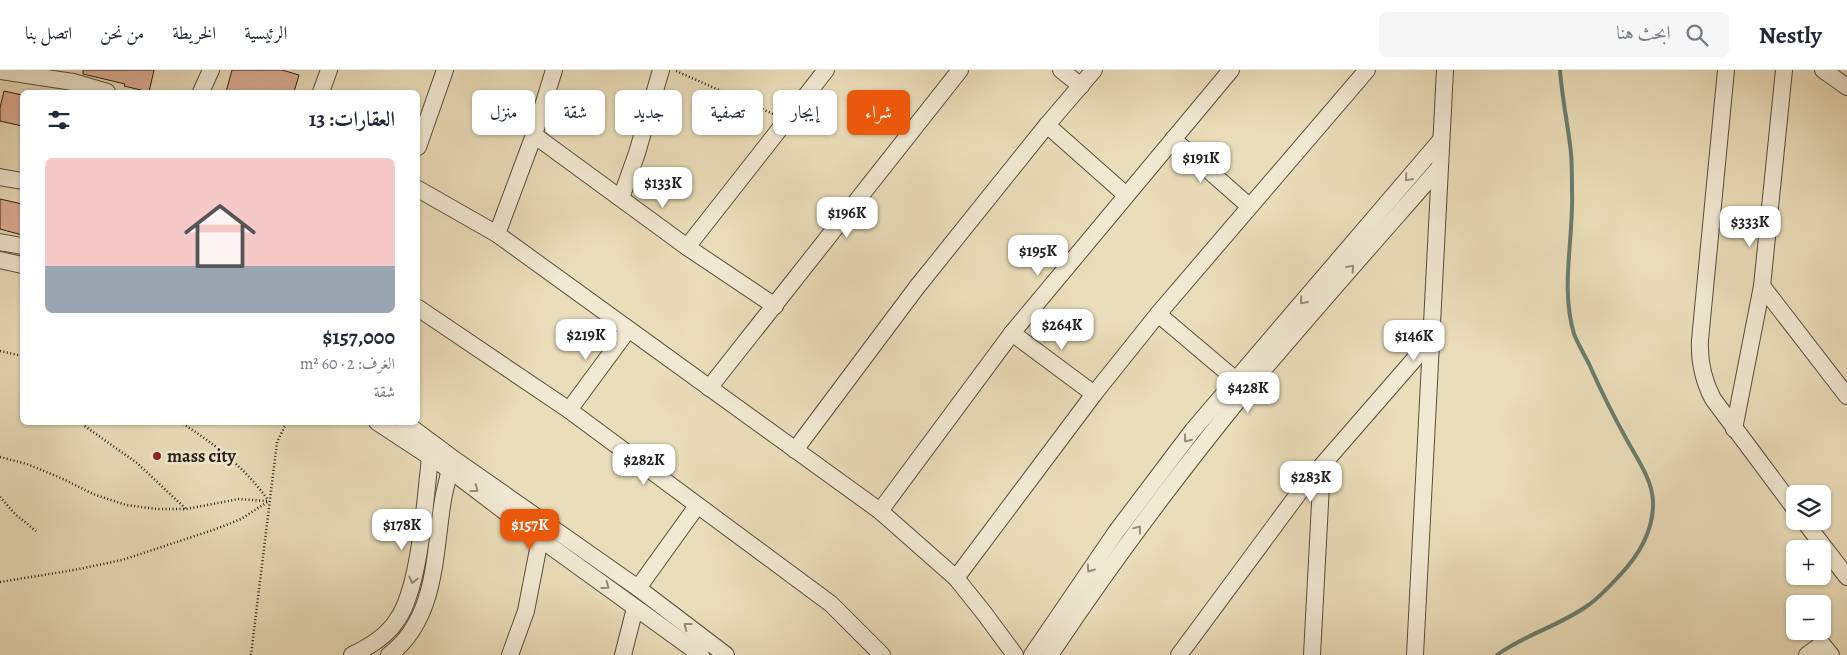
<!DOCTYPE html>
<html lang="ar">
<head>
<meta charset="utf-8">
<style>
  :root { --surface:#fff; --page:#f6f6f7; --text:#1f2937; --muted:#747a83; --line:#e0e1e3; --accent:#ea580c }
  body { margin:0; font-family:Alegreya,Amiri,serif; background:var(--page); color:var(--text); direction:rtl; height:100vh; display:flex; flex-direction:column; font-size:19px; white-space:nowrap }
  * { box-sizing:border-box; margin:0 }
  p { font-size:16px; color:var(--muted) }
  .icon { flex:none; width:28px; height:28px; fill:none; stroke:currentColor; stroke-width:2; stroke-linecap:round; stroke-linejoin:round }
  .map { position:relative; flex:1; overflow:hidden; direction:ltr }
  .details { position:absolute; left:20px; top:20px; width:400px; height:335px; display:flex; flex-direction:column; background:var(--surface); border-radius:8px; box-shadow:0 1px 4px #0004; direction:rtl }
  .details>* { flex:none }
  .top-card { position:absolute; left:435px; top:20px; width:475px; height:45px; direction:rtl; display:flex; gap:10px }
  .controls { position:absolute; left:1786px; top:415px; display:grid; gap:10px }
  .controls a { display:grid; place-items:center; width:45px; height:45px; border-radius:8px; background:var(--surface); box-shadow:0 1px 4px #0004; font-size:25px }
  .price { position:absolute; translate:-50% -42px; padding:0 11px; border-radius:10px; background:#fff; color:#222; font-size:16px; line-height:32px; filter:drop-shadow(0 1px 2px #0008) }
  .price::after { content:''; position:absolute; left:50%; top:30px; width:15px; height:11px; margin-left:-8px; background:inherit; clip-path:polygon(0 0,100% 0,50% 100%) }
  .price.active { background:var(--accent); color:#fff }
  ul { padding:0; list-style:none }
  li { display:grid; align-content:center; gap:10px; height:265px; padding:0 25px }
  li+li { border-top:1px solid var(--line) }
  li span { display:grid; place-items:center; height:155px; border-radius:8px; color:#555 }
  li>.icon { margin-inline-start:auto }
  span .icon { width:90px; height:90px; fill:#fffc; stroke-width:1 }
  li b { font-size:21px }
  h2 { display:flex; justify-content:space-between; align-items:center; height:60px; padding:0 25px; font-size:21px }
  .tag { padding:0 18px; border-radius:8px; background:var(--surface); box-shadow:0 1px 4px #0004; font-size:18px; line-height:45px }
  .tag.active { background:var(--accent); color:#fff }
  header { display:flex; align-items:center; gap:30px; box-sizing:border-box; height:70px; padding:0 25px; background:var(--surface); border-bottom:1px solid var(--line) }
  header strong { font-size:24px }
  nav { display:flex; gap:28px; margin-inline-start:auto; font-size:18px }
  .search { width:350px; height:45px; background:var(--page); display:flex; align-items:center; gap:12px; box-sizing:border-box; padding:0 18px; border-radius:8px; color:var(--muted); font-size:19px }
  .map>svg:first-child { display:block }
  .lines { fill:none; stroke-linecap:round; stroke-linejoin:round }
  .stream { stroke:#6b7d6f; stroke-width:4 }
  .building { fill:#dfad94; stroke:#271d15 }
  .minor-casing { stroke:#584d3e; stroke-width:18 }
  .path { stroke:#271d15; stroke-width:2.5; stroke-dasharray:1 2.5; stroke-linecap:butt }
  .minor { stroke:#f1e9d2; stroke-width:16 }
  .oneway { stroke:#968d7d }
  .poi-dot { fill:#8f2418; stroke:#f1e9d2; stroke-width:2 }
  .labels { text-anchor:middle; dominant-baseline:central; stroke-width:5; stroke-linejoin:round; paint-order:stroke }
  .poi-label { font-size:18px; font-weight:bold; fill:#271d15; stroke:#f1e9d2; text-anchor:start }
</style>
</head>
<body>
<header>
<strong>Nestly</strong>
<div class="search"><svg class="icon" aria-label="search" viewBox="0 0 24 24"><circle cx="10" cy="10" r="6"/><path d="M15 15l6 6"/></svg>ابحث هنا</div>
<nav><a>الرئيسية</a><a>الخريطة</a><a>من نحن</a><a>اتصل بنا</a></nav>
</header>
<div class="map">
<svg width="1847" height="585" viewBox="0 0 1847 585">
  <rect width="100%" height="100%" fill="#eaddb9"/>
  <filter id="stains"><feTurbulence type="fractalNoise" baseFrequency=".004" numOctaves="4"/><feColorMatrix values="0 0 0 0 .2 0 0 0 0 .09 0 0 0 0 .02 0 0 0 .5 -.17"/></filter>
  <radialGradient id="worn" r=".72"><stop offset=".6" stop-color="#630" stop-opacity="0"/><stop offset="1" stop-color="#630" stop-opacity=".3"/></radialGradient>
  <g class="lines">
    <path class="stream" d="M1497,585C1524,565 1559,556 1587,536C1599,528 1610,516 1620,505C1639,485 1654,460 1653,431C1652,410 1638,390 1628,372C1614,347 1601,321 1589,294C1584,284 1578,274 1574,264C1560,217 1574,168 1572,120C1572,108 1572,95 1571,83C1568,55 1562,28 1560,0"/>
  </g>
  <g class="building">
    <path d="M83,0H154L149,22L124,16L125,14L83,4Z"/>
    <path d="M232,0H282L299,5L294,22H226Z"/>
    <path d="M4,21L22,25V56L0,51V38Z"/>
    <path d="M0,129L22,134V165L0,159Z"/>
  </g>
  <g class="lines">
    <g class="minor-casing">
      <g id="minor">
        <path d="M1061,0L1081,16"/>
        <path d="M1726,0L1700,270C1699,291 1703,310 1713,329L1795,439"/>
        <path d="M1823,0L1847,17"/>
        <path d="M0,1L73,12L107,22"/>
        <path d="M201,22L211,0"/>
        <path d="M321,22L329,0"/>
        <path d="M1047,55L1126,125"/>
        <path d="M534,65L687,177L775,236"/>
        <path d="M1173,69L1249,136"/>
        <path d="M418,77L445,0"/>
        <path d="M0,107L22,111"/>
        <path d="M418,119L497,164L880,441L956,508L984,543L1015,585"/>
        <path d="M621,128L637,83L661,0"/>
        <path d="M497,164L534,65L554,0"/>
        <path d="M0,172L22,176"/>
        <path d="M687,177L826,0"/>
        <path d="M0,190L22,195"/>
        <path d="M1762,216L1847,326"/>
        <path d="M418,238L569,340L831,534L882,585"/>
        <path d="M1158,244L1236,310"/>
        <path d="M1012,263L1094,324"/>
        <path d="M709,318L960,0"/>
        <path d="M569,340L628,260"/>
        <path d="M377,352L450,400L546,473L701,585"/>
        <path d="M404,352L451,387L638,518L726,585"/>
        <path d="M1734,359L1762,216L1784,0"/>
        <path d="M795,380L917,217L1047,55L1094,0"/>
        <path d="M880,441L1012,263L1231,0"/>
        <path d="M1804,451L1847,507"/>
        <path d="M956,508L1094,324L1158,244L1367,0"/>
        <path d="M638,518L697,436"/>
        <path d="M352,585C369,577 387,566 397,550C420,518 425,430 430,388L433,380"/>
        <path d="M389,585C437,549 434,483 443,430C445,417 450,405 450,392"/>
        <path d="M510,585L526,541L540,469"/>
        <path d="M623,585L635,538"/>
        <path d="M1032,585L1116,462L1193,360L1440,71"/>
        <path d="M1050,585C1111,493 1178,404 1248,318C1310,244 1375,171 1439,98"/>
        <path d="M1179,585L1304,416L1431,270"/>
        <path d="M1312,585L1322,396"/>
        <path d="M1415,585L1445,0"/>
        <path d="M1807,585L1822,574L1831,585"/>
      </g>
    </g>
    <g class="path">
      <path d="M676,1L773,44"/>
      <path d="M0,281L22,286"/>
      <path d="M79,352L137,393L186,439"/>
      <path d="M180,352C214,373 245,398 268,430"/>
      <path d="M0,387L27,394L61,408L93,424L126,435L157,439H186L239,429L268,431"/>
      <path d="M0,427L15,444L36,461"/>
      <path d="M0,512L74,500L122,490L216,459L241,449L269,431"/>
      <path d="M251,585L277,372L287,352"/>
    </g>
    <use href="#minor" class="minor"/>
  </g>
  <defs><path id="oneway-chevron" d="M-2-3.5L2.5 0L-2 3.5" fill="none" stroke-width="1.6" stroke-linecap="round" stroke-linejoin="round" transform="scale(1.25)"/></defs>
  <g class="oneway">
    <use href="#oneway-chevron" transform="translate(1408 108) rotate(131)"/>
    <use href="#oneway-chevron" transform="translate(1351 198) rotate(-49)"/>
    <use href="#oneway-chevron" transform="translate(1303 231) rotate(131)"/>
    <use href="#oneway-chevron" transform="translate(1187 369) rotate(128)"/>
    <use href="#oneway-chevron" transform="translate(475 419) rotate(37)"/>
    <use href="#oneway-chevron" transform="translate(1138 459) rotate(-53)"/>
    <use href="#oneway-chevron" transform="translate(1090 499) rotate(125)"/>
    <use href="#oneway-chevron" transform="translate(413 510) rotate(103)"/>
    <use href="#oneway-chevron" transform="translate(606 516) rotate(36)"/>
    <use href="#oneway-chevron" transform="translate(687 556) rotate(-143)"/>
  </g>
  <circle class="poi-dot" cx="157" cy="386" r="5"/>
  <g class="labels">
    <g class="poi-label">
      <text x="167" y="386">mass city</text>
    </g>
  </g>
  <rect width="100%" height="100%" filter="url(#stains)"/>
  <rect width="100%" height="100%" fill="url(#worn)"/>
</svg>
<div class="controls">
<a><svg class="icon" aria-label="layers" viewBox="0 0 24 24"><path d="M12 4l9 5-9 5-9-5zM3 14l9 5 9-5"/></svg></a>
<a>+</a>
<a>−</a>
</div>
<b class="price" style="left:1201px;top:114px">$191K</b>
<b class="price" style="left:663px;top:139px">$133K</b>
<b class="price" style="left:847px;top:169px">$196K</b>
<b class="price" style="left:1750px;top:178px">$333K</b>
<b class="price" style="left:1038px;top:207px">$195K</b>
<b class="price" style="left:1062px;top:281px">$264K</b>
<b class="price" style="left:586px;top:291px">$219K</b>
<b class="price" style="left:1414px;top:292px">$146K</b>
<b class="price" style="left:1248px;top:344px">$428K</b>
<b class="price" style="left:644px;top:416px">$282K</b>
<b class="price" style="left:1311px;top:433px">$283K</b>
<b class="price" style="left:402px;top:481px">$178K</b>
<b class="price active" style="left:530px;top:481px">$157K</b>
<div class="top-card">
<a class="tag active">شراء</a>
<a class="tag">إيجار</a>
<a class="tag">تصفية</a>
<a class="tag">جديد</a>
<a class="tag">شقة</a>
<a class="tag">منزل</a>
</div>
<section class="details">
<h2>العقارات: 13<svg class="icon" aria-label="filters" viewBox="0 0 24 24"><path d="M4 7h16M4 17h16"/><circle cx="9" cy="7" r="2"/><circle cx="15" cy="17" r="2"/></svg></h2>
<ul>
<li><span style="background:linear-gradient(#f6c9c9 70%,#9aa5b1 0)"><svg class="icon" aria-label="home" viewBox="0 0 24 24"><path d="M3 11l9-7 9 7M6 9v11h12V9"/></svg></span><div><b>$157,000</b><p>الغرف: 2 · 60 m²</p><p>شقة</p></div></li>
</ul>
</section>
</div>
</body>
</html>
